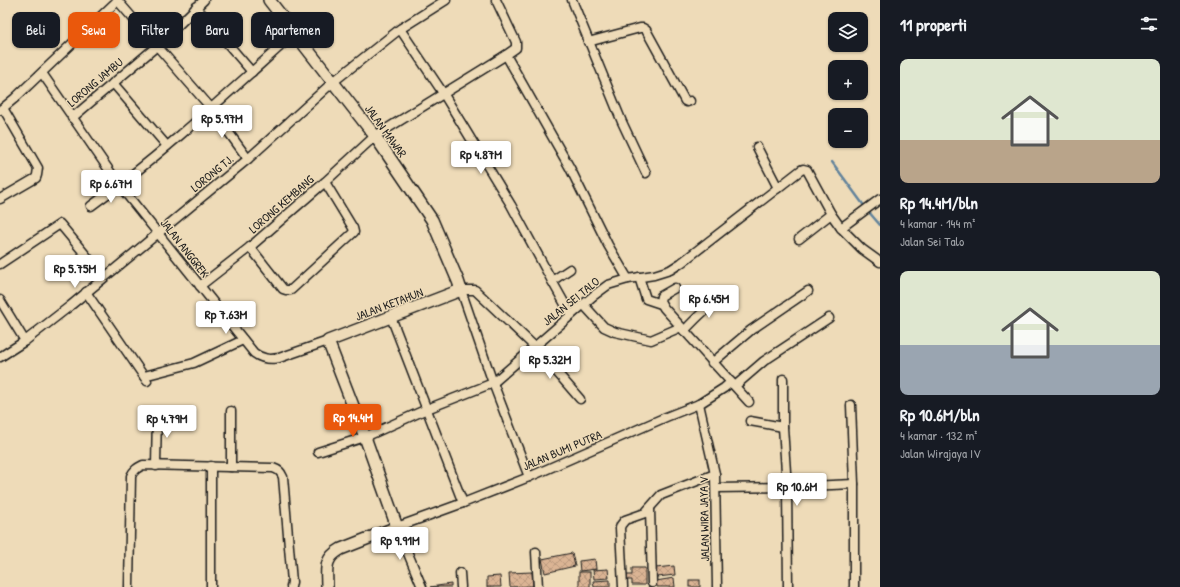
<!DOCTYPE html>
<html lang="id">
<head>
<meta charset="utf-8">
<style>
  :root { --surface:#171b24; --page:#242831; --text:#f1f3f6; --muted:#9ea1a6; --accent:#ea580c }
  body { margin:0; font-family:"Patrick Hand",sans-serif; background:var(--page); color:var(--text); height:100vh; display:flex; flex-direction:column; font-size:15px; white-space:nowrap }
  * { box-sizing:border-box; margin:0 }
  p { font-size:13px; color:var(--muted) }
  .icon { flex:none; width:22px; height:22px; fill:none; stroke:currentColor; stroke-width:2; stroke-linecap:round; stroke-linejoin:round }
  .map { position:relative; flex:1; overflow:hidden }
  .drawer { display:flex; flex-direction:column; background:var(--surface); width:300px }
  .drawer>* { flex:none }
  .guide { position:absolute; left:12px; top:12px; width:380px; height:36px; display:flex; gap:8px }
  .buttons { position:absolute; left:828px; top:12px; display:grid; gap:8px }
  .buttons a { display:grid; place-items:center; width:40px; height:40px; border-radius:8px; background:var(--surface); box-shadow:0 1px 3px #0004; font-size:20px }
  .price { position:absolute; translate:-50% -34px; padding:0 9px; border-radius:4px; background:#fff; color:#222; font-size:13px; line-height:26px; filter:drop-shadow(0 1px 2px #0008) }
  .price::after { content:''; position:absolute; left:50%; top:24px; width:12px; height:9px; margin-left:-6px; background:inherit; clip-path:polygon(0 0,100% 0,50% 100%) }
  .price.on { background:var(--accent); color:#fff }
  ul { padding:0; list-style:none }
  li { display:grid; align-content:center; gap:8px; height:212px; padding:0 20px }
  li span { display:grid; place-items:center; height:124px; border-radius:8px; color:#555 }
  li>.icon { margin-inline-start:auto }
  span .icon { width:72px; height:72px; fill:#fffc; stroke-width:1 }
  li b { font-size:17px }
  h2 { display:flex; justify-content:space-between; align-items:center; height:48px; padding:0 20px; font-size:17px }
  .pill { padding:0 14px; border-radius:8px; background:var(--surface); box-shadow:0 1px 3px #0004; font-size:14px; line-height:36px }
  .pill.on { background:var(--accent); color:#fff }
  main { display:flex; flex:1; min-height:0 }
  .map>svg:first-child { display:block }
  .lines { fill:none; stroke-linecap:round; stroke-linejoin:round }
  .stream { stroke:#62839b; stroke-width:2.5 }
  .building { fill:url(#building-cross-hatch); stroke:#1c1c1c }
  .street-casing { stroke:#1c1c1c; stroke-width:11 }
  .secondary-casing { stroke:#1c1c1c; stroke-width:14 }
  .street { stroke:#eedbb8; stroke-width:8 }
  .secondary { stroke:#eedbb8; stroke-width:11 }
  .labels { text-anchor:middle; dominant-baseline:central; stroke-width:3; stroke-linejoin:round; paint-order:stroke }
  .street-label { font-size:12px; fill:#1c1c1c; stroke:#eedbb8 }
</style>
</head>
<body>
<main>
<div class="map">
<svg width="880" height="587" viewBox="0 0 880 587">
  <defs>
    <pattern id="building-cross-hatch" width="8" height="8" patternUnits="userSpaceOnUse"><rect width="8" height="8" fill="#dbb494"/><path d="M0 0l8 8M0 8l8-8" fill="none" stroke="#bb9a7f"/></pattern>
  </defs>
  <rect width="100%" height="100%" fill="#eedbb8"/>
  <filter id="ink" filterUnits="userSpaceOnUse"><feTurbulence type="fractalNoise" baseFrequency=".025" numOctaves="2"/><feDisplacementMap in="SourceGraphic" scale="8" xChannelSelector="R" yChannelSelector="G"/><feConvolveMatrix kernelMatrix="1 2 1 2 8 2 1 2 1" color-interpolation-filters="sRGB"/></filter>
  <g filter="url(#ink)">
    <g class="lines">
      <g class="stream">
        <path d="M832,162L865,207"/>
        <path d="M868,211L880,225"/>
      </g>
    </g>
    <g class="building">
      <path d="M572,553L575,566L545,573L542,559Z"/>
      <path d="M595,559L596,569L580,571L579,561Z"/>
      <path d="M674,566L675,575L657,577L656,568Z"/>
      <path d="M632,568H645V585H632V580H627V575H632Z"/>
      <path d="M608,569L609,578L594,579L593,570Z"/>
      <path d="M532,572L533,586L510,587L509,573Z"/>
      <rect x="579" y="572" width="11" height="15"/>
      <path d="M500,576L501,587H487V577Z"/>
      <path d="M674,578L675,587H657L656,581Z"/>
      <path d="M610,580V587H594L593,581Z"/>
      <rect x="689" y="580" width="11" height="7"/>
      <path d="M451,584V587H430Z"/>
    </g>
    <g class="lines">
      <g class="street-casing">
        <g id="street">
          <path d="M117,0L211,108L248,159"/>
          <path d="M572,0L622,122L646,173"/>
          <path d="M196,7L252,72"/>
          <path d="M400,29L443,93L511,205L552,281L571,315"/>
          <path d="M588,42L640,28H643L646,30L685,101L687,102L690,101"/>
          <path d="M506,55L570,168L608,245L628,279"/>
          <path d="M42,73L120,186L254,353C262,359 269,360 279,358L328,341"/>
          <path d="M113,83L167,146"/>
          <path d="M0,110L3,108L15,98L118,0"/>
          <path d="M72,118L157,46L204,0"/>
          <path d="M757,147L778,188"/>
          <path d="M0,199L36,178L37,175L38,168L3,108"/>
          <path d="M91,206C163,154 228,93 294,34"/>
          <path d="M831,214L841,228L862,249L880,262"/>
          <path d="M841,228L880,199"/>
          <path d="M250,247L283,289L286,290H291L354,232L353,228L325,182"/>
          <path d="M0,264L60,224L104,277"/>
          <path d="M639,277L646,299L661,304"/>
          <path d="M552,281L570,269"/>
          <path d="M200,286L250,247L325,182L375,136L506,55L516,48V42L496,0"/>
          <path d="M675,288L661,296L660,301L664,308L749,402"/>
          <path d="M86,292L147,381"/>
          <path d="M0,300L25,341"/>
          <path d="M583,304L604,327L615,332L651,340L681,327"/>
          <path d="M391,317L463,503"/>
          <path d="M684,331C699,315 707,307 726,296"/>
          <path d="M0,357L25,341L70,306L248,159L333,82L400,29L446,0"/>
          <path d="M712,363L751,330L808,291"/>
          <path d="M144,376L194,363L243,340"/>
          <path d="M783,379V427L787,487L788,587"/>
          <path d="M735,386L764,361L829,318"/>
          <path d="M699,404L715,474L717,587"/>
          <path d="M851,405L854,484V587"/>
          <path d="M750,421L783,427"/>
          <path d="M318,452L365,437L427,409L493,383L593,296L608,285L628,279L654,275L670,270L681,263L801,170L803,169L807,170L831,214L799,239"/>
          <path d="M156,466L157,412"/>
          <path d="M211,466V587"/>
          <path d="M231,467V411"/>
          <path d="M529,477L493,383L461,290H475L535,347L580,399"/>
          <path d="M716,488L787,487L854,484"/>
          <path d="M650,509L652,583"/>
          <path d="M536,552L538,587"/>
          <path d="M460,573L461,587"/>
          <path d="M129,587L131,476C134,470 137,468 143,465L273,468C279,470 281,472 283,477L292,582L291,587"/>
          <path d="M422,587L397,527L463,503L529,477L666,417L699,404L724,388L731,382"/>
          <path d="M623,587L620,528L621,525L625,520L645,513L661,495L715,474"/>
        </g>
      </g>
      <g class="secondary-casing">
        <path id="secondary" d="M269,0L375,136L432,220L458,281L461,290L328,341L365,437L397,527L341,549C323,559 327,569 327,587"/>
      </g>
      <use href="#street" class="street"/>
      <use href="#secondary" class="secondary"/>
    </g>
  </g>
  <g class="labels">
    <g class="street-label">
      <text transform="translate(95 82) rotate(-40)">LORONG JAMBU</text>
      <text transform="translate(386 131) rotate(54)">JALAN MAWAR</text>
      <text transform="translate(212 173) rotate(-39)">LORONG TJ.</text>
      <text transform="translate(281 204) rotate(-41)">LORONG KEMBANG</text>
      <text transform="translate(185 248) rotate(52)">JALAN ANGGREK</text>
      <text transform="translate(571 301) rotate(-39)">JALAN SEI TALO</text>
      <text transform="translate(389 304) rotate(-21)">JALAN KETAHUN</text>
      <text transform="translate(562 450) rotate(-23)">JALAN BUMI PUTRA</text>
      <text transform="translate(704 519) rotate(-91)">JALAN WIRA JAYA V</text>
    </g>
  </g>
</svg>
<div class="buttons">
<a><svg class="icon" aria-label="layers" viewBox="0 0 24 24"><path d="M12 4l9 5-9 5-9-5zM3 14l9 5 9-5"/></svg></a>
<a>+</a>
<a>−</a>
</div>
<b class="price" style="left:222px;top:139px">Rp 5.97M</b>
<b class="price" style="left:481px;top:175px">Rp 4.87M</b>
<b class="price" style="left:111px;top:204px">Rp 6.67M</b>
<b class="price" style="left:75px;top:289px">Rp 5.75M</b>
<b class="price" style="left:709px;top:319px">Rp 6.45M</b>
<b class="price" style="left:226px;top:335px">Rp 7.63M</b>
<b class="price" style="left:550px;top:380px">Rp 5.32M</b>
<b class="price on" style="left:353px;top:438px">Rp 14.4M</b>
<b class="price" style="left:167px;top:439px">Rp 4.79M</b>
<b class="price" style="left:797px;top:507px">Rp 10.6M</b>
<b class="price" style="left:400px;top:561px">Rp 9.91M</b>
<div class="guide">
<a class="pill">Beli</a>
<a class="pill on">Sewa</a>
<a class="pill">Filter</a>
<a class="pill">Baru</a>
<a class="pill">Apartemen</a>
</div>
</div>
<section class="drawer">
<h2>11 properti<svg class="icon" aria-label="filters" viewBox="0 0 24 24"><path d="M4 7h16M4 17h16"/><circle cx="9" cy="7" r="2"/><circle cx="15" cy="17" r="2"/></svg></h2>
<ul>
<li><span style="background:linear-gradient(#dfe7d0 65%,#b9a48a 0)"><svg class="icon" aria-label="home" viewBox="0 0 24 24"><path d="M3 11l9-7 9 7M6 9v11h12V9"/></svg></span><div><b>Rp 14.4M/bln</b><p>4 kamar · 144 m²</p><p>Jalan Sei Talo</p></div></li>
<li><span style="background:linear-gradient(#dfe7d0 60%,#9aa5b1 0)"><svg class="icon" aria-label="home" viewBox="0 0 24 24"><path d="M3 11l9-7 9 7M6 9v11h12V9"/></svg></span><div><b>Rp 10.6M/bln</b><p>4 kamar · 132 m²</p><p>Jalan Wirajaya IV</p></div></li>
</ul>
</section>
</main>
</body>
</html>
